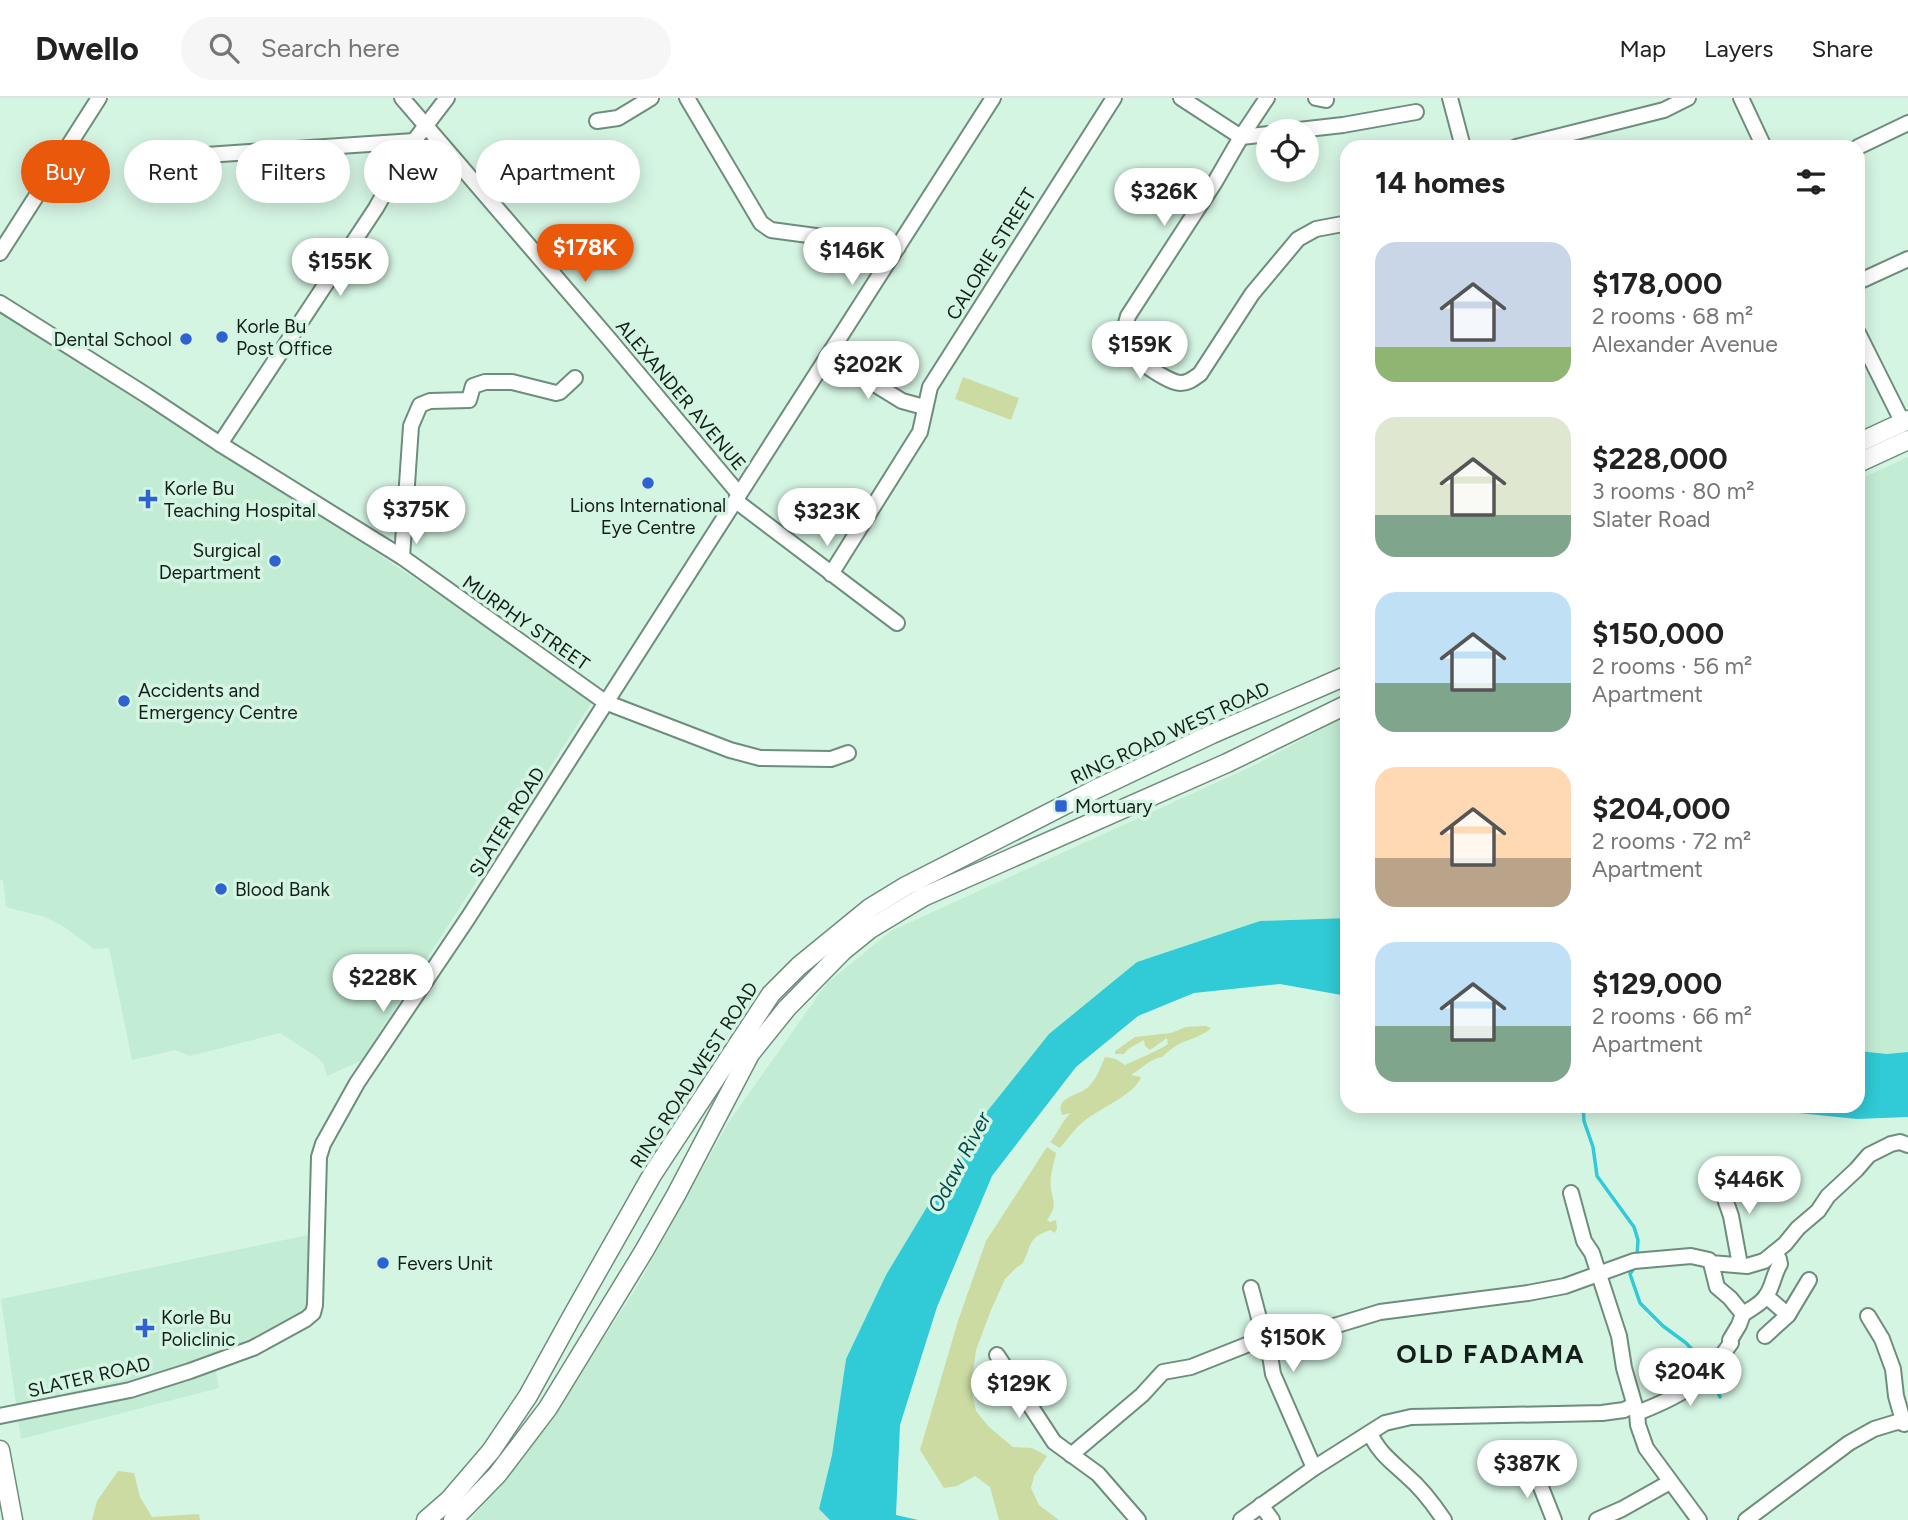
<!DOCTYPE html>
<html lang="en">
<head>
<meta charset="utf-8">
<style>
  :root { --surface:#fff; --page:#f6f6f6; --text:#222; --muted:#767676; --line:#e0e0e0; --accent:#ea580c }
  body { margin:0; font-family:Figtree,sans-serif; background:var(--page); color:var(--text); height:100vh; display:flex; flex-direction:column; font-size:26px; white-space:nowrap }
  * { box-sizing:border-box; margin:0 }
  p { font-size:23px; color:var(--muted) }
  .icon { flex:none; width:38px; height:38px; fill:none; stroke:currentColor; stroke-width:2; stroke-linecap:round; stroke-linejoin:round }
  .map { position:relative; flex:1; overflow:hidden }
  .sheet { position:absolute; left:1340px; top:42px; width:525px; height:973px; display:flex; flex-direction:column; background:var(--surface); border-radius:21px; box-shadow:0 4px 18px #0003 }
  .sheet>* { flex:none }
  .banner { position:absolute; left:21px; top:42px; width:665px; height:63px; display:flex; gap:14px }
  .tools { position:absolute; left:1256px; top:21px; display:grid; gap:14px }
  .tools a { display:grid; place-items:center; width:63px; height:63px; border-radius:50%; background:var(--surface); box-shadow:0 4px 18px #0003; font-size:35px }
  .price { position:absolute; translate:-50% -60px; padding:0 16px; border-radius:24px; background:#fff; color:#222; font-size:23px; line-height:46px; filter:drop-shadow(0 2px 4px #0008) }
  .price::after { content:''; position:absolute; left:50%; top:42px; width:21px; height:16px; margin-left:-10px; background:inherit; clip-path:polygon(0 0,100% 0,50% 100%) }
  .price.current { background:var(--accent); color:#fff }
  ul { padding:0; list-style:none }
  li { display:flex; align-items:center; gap:21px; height:175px; padding:0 35px }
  li span { display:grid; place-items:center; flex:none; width:196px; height:140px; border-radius:21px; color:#555 }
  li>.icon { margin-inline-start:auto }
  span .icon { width:84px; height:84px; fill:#fffc; stroke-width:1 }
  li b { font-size:30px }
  h2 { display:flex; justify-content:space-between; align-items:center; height:84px; padding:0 35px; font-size:30px }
  .tag { padding:0 24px; border-radius:32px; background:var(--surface); box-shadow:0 4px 18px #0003; font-size:24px; line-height:63px }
  .tag.current { background:var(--accent); color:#fff }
  header { display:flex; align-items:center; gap:42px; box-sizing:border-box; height:98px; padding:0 35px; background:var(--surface); border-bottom:2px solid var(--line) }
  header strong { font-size:33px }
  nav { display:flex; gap:38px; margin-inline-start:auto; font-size:24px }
  .search { width:490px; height:63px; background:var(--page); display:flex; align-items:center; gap:18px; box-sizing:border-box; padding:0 24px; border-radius:38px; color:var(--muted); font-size:26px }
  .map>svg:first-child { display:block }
  .built { fill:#c3ecd5 }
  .green { fill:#cbdba2 }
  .water { fill:#30cbd6 }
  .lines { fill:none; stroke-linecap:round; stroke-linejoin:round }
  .stream { stroke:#30cbd6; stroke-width:3.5 }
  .minor-casing { stroke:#6f8d7d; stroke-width:18 }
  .major-casing { stroke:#6f8d7d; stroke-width:21 }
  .minor { stroke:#fff; stroke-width:14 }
  .major { stroke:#fff; stroke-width:18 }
  .poi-dot { fill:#2d62d0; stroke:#d5f5e3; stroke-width:2.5 }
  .labels { text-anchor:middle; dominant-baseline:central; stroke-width:7; stroke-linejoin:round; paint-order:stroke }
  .street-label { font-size:19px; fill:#131f19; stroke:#d5f5e3 }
  .poi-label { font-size:19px; fill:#131f19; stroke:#d5f5e3; text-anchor:start }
  .water-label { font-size:21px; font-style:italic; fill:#084b4f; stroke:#d5f5e3 }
  .district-label { font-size:26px; font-weight:bold; letter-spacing:2px; fill:#131f19; stroke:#d5f5e3 }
</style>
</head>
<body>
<header>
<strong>Dwello</strong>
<div class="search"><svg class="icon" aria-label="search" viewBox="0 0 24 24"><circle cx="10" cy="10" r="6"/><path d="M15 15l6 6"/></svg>Search here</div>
<nav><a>Map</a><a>Layers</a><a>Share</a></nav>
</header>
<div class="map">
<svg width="1908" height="1422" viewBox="0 0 1908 1422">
  <rect width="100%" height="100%" fill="#d5f5e3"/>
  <g class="built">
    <path d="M0,202L594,601L361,963L327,978L323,965L318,960L280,935L190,958L175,952L132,962L109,850L94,851L63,828L45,819L6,809L3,782H0Z"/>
    <path d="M1908,359V954L1887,956L1859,953L1858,382Z"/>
    <path d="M1347,617V820L1260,823L1137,864L886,1177L846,1261L832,1357L819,1411L830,1422H470L541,1336L635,1192L728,1025L827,885L891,833L1257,666Z"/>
    <path d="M308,1137L311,1211L214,1263L219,1290L21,1341L1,1201Z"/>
  </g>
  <g class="green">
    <path d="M963,279L1019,300L1011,322L955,301Z"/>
    <path d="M1206,928L1211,930C1206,936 1189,942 1181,945C1173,949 1167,954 1162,959C1150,961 1141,971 1131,977L1141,979C1136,996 1098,1011 1083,1024C1074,1031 1068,1041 1060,1050L1050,1044C1057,1036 1064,1020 1071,1015L1062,1017C1055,999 1077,998 1087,990C1096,983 1101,968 1105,959L1116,961L1125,967C1139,960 1156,954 1168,946L1167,940L1150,952L1145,948L1144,942L1128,951L1124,956H1115V953L1135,939L1171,935L1186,929Z"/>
    <path d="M1047,1049L1056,1055C1054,1065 1049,1080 1051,1090C1053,1106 1058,1107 1047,1122L1050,1124L1056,1122L1057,1131L1054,1135L1051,1132C1028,1139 1032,1146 1023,1165L1016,1170L1005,1181L991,1212L976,1252L971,1290L976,1313L989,1329L1013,1349L1032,1350L1047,1358L1034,1378L1031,1390L1039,1407L1059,1422H999L990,1389L975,1378L957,1388L944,1390L920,1352L958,1223L986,1143Z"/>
    <path d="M118,1373L134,1375L140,1399L152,1419L199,1416L200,1422H92L97,1403Z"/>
  </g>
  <g class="water">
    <path d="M1347,820V898L1280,886L1194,895L1138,918L1076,969L992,1078L937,1209L900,1327L896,1417L918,1422H830L819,1411L832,1357L846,1261L886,1177L977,1026L1049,936L1137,864L1260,823Z"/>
    <path d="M1859,953L1887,956L1908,954V1019L1857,1021L1728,1008H1858Z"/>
  </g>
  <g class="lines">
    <g class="stream">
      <path d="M1583,1008L1584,1023L1593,1049L1597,1078L1634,1129L1638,1142L1637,1158"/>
      <path d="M1634,1170L1630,1176L1640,1205L1663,1228L1686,1245L1706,1266"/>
      <path d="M1710,1275L1720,1299"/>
    </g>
    <g class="minor-casing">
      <g id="minor">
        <path d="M402,0L610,242L739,396"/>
        <path d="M687,0L761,125L771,132L898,149"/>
        <path d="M1181,0L1241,39L1269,36"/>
        <path d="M1267,0L1241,39L1215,84L1128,218C1126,226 1122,236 1124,245C1127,257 1168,285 1181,285C1189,285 1194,280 1200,276L1252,196L1298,141L1316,131L1348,125"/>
        <path d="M1316,0L1326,2"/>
        <path d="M1450,0L1463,49"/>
        <path d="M1741,0L1764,49"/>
        <path d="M597,23L618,20L651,0"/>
        <path d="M1290,33L1343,27L1416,14"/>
        <path d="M1516,49L1664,12L1688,0"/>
        <path d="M1858,49L1908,25"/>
        <path d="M206,57L414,43"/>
        <path d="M0,155L99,0"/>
        <path d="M1858,184L1908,161"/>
        <path d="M0,205L146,297L220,346L402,459L605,604L730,652L760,660L831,661L848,655"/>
        <path d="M1858,235L1903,325"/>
        <path d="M829,258L902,303L924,309"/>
        <path d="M220,346L376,110L414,43L447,0"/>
        <path d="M736,403L897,525"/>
        <path d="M402,459L411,328L420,307L430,303L469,302L473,288L485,284H512L556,295L560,294L575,280"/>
        <path d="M831,476L920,334L930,289L1114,0"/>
        <path d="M1717,1078L1731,1118L1740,1167"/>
        <path d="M1571,1095L1584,1143L1592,1155L1619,1238L1624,1270L1637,1315L1638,1327L1646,1350L1699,1422"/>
        <path d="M1251,1190L1265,1243L1269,1251L1273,1276L1314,1370"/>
        <path d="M1743,1216C1752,1210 1765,1204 1769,1193C1774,1183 1774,1176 1780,1166L1779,1161L1774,1155"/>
        <path d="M1788,1217L1809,1182"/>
        <path d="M1868,1218L1882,1241L1893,1271L1896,1298L1904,1326"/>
        <path d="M1765,1238L1788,1217L1766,1198"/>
        <path d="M997,1257L1054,1344L1098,1376L1138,1422"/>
        <path d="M1637,1315C1658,1307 1679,1298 1697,1284L1696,1279C1711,1270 1722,1259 1731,1245L1730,1242L1739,1227L1743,1216L1730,1200L1717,1189L1711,1165"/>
        <path d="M0,1318L130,1292L190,1273L253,1250L306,1221L313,1215L315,1207L319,1059L323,1046L357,985L468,820L993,0"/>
        <path d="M1370,1335C1378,1354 1392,1364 1407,1378C1421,1390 1434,1407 1444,1422"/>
        <path d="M1071,1357L1142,1297L1163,1274L1191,1269L1249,1246L1311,1235L1380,1214L1528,1195L1565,1188L1634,1163L1691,1158L1709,1162L1711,1165L1747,1168L1764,1163L1785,1146L1798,1130L1818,1113L1828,1098L1856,1072L1869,1057L1891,1046L1900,1044L1908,1047"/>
        <path d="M1533,1369L1554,1422"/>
        <path d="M1261,1407L1272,1422"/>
        <path d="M1241,1422L1314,1370L1385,1325L1411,1319L1602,1315L1624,1312L1634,1307"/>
        <path d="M1597,1422L1622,1411L1670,1384"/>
        <path d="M1746,1422L1849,1345L1874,1331L1897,1324L1908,1325"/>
      </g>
    </g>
    <g class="major-casing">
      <g id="major">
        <path d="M1858,345L1908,322"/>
        <path d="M1858,365L1908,342"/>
        <path d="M0,1352L13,1422"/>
        <path d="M426,1422L449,1402L491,1353L528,1298L571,1220L652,1077L771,896L799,868L870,810L906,788L1096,691L1212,636L1348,577"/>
        <path d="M453,1422L497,1377L548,1310L644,1153L676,1097L750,956L787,910L844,852L870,831L923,799L1227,665L1348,606"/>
      </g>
    </g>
    <use href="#minor" class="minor"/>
    <use href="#major" class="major"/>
  </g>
  <g class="poi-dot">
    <circle cx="222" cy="239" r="7"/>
    <circle cx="186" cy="241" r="7"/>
    <circle cx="648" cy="385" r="7"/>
    <path d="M144.5 390.5h7v7h7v7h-7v7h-7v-7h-7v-7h7z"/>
    <circle cx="275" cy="463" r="7"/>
    <circle cx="124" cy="603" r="7"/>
    <rect x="1054" y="701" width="14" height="14" rx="3.5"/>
    <circle cx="221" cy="791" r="7"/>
    <circle cx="383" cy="1165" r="7"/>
    <path d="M141.5 1219.5h7v7h7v7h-7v7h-7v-7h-7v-7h7z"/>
  </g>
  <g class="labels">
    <g class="street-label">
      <text transform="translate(991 156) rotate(-58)">CALORIE STREET</text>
      <text transform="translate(681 297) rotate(50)">ALEXANDER AVENUE</text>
      <text transform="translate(526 525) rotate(35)">MURPHY STREET</text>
      <text transform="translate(1170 635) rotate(-25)">RING ROAD WEST ROAD</text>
      <text transform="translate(507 724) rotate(-58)">SLATER ROAD</text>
      <text transform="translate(694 977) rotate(-57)">RING ROAD WEST ROAD</text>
      <text transform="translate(89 1279) rotate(-13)">SLATER ROAD</text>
    </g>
    <g class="poi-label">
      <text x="236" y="228">Korle Bu<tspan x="236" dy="22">Post Office</tspan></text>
      <text x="172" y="241" text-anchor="end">Dental School</text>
      <text x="164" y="390">Korle Bu<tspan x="164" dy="22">Teaching Hospital</tspan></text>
      <text x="648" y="407" text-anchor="middle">Lions International<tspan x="648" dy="22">Eye Centre</tspan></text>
      <text x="261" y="452" text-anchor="end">Surgical<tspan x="261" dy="22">Department</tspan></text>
      <text x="138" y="592">Accidents and<tspan x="138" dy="22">Emergency Centre</tspan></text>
      <text x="1075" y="708">Mortuary</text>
      <text x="235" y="791">Blood Bank</text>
      <text x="397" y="1165">Fevers Unit</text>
      <text x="161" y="1219">Korle Bu<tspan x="161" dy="22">Policlinic</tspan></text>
    </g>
    <g class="water-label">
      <text transform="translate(959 1064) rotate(-62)">Odaw River</text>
    </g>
    <g class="district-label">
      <text x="1491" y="1256">OLD FADAMA</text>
    </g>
  </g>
</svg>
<div class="tools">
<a><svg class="icon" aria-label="locate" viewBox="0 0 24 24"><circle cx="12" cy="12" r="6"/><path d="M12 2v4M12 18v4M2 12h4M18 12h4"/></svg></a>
</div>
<b class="price" style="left:1164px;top:130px">$326K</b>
<b class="price current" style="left:585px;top:186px">$178K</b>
<b class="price" style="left:852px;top:189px">$146K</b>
<b class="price" style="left:340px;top:200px">$155K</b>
<b class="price" style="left:1140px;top:283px">$159K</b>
<b class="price" style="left:868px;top:303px">$202K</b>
<b class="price" style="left:416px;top:448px">$375K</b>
<b class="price" style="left:827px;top:450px">$323K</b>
<b class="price" style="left:383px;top:916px">$228K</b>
<b class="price" style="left:1749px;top:1118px">$446K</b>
<b class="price" style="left:1293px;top:1276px">$150K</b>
<b class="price" style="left:1690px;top:1310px">$204K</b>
<b class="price" style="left:1019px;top:1322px">$129K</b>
<b class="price" style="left:1527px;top:1402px">$387K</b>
<div class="banner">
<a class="tag current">Buy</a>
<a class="tag">Rent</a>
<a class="tag">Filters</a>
<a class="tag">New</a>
<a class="tag">Apartment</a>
</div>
<section class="sheet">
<h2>14 homes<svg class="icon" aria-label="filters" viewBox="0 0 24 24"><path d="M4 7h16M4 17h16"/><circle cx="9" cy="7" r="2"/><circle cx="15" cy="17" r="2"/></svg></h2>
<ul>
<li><span style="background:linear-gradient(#c9d6e8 75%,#8fb573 0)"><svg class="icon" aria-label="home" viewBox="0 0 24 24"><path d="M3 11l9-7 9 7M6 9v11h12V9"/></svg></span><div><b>$178,000</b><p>2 rooms · 68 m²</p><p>Alexander Avenue</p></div></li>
<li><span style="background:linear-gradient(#dfe7d0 70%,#7fa58c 0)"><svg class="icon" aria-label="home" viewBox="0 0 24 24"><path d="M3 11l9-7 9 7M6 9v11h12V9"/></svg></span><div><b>$228,000</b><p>3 rooms · 80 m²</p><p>Slater Road</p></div></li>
<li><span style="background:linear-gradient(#bfe0f5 65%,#7fa58c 0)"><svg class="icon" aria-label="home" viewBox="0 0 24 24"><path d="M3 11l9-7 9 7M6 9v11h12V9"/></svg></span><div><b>$150,000</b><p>2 rooms · 56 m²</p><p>Apartment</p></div></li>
<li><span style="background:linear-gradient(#ffd9b3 65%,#b9a48a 0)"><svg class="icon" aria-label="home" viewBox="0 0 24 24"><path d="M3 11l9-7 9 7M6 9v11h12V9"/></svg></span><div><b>$204,000</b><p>2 rooms · 72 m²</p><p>Apartment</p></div></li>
<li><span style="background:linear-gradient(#bfe0f5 60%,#7fa58c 0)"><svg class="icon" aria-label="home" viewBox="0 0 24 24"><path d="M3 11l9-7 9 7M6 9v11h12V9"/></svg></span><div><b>$129,000</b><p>2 rooms · 66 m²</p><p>Apartment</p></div></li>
</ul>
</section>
</div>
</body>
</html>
